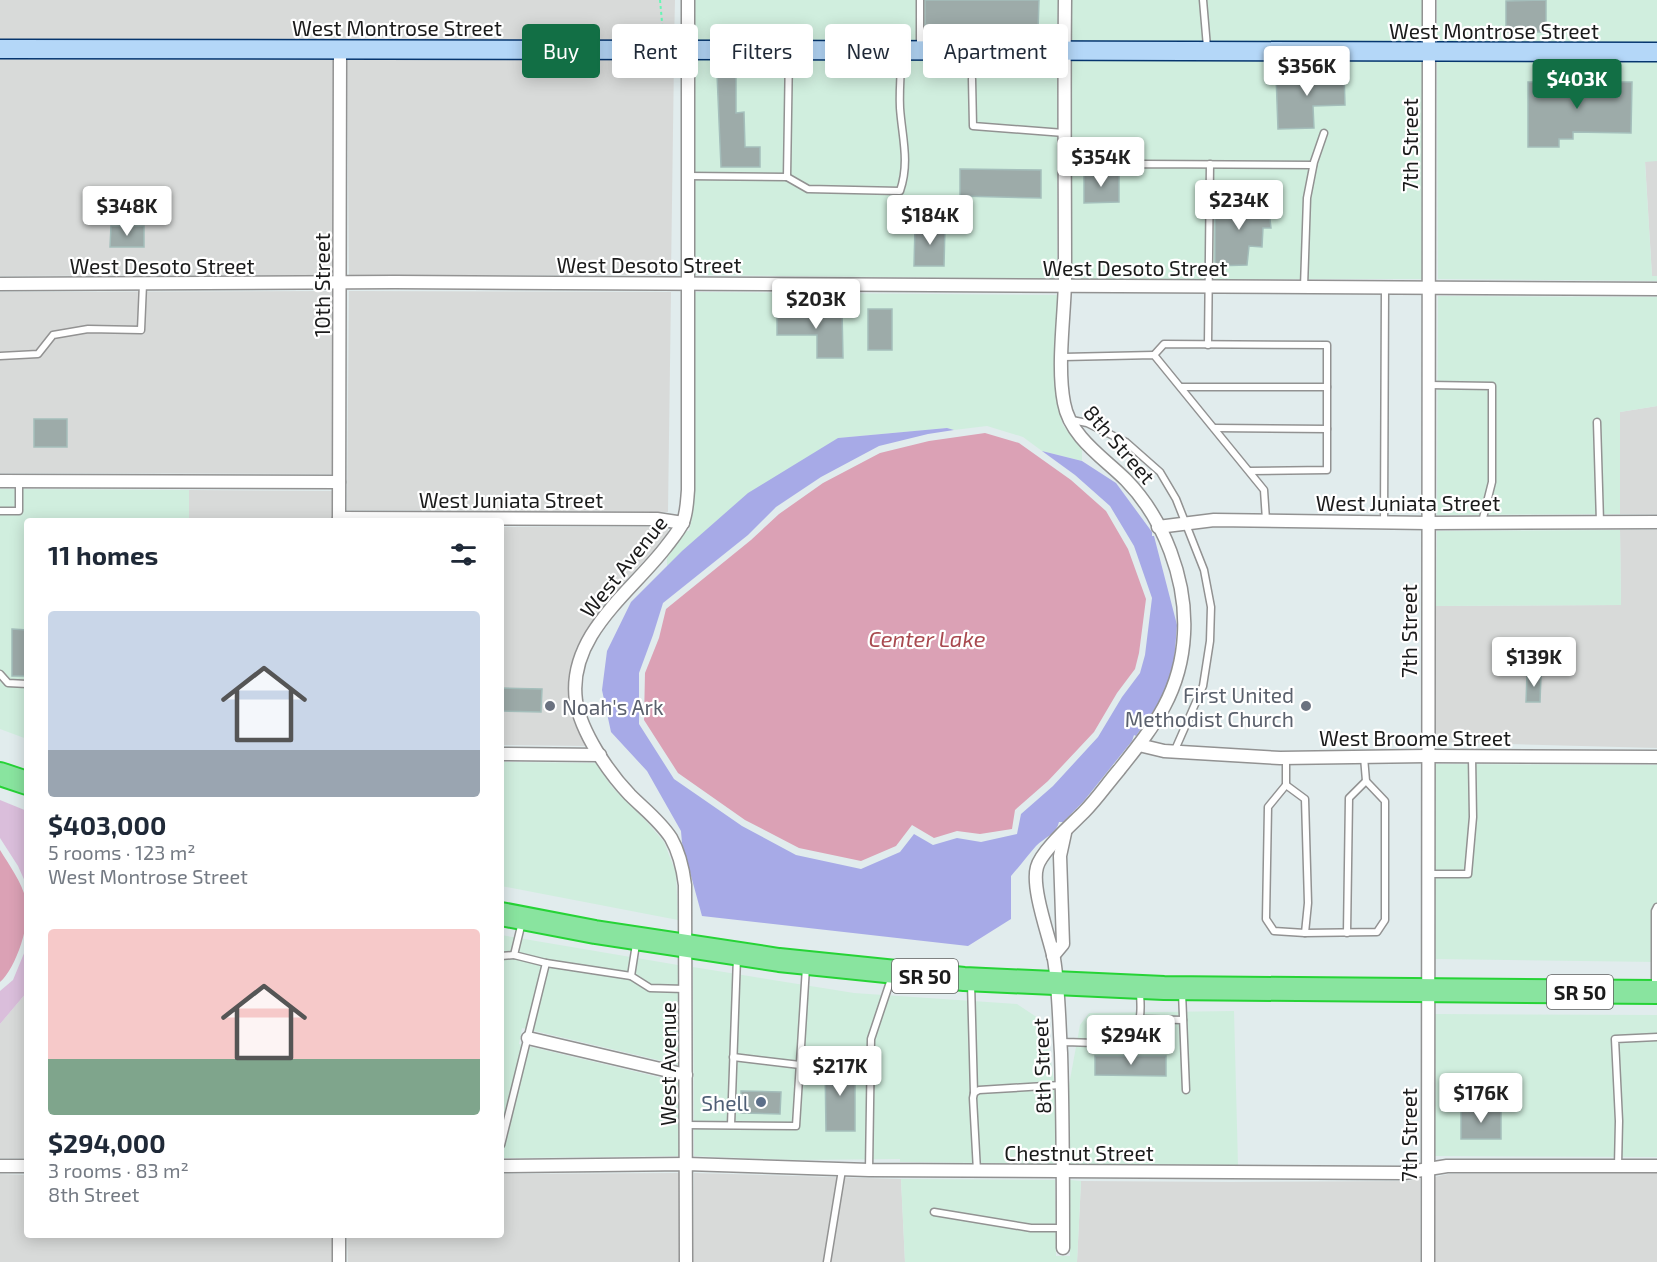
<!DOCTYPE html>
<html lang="en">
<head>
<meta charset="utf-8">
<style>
  :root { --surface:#fff; --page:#f2f2f3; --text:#1f2937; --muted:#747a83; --accent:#126f45 }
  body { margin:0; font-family:"Exo 2",sans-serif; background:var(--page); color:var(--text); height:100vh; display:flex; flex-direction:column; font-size:22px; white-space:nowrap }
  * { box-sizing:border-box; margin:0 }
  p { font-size:20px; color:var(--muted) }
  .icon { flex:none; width:33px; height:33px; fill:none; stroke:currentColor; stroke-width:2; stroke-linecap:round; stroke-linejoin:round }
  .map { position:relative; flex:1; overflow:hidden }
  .sheet { position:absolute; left:24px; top:518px; width:480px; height:720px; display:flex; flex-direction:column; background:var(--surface); border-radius:6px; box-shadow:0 3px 15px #0003 }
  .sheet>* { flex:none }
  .banner { position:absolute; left:522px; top:24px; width:570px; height:54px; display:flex; gap:12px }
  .price { position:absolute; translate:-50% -51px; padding:0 14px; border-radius:6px; background:#fff; color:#222; font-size:20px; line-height:39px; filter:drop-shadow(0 2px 3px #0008) }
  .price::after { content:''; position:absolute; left:50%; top:36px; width:18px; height:14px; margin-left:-9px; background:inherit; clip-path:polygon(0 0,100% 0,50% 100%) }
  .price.current { background:var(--accent); color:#fff }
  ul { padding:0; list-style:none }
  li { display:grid; align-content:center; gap:12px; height:318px; padding:0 24px }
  li span { display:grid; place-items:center; height:186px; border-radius:6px; color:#555 }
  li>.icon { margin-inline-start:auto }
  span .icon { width:108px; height:108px; fill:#fffc; stroke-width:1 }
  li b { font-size:26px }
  h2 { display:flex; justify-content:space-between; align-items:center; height:72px; padding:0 24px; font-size:26px }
  .chip { padding:0 21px; border-radius:6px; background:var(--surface); box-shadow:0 3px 15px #0003; font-size:21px; line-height:54px }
  .chip.current { background:var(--accent); color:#fff }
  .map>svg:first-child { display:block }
  .residential { fill:#d8dad9 }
  .commercial { fill:#d0eede }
  .grass { fill:#a7aae7 }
  .wetland { fill:#dabedb }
  .water { fill:#dba1b5 }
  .building { fill:#9daba9; stroke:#a4bebb; stroke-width:1.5 }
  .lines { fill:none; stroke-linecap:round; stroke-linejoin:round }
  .lane-casing { stroke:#929292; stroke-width:9 }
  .street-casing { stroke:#929292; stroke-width:15 }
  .secondary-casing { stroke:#06366f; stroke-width:21 }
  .highway-casing { stroke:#26d336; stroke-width:26 }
  .path { stroke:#67f7b5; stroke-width:2; stroke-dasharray:3 3; stroke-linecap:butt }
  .lane { stroke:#fff; stroke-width:6 }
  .street { stroke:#fff; stroke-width:12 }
  .secondary { stroke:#b4d7f8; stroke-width:18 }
  .highway { stroke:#89e49f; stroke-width:22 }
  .worship-dot { fill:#6b7280; stroke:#fff; stroke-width:2 }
  .service-dot { fill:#5c6f8a; stroke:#fff; stroke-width:2 }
  .labels { text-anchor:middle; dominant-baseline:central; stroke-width:4.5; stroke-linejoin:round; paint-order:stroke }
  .shield { fill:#fff; stroke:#5f5f5f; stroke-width:1.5 }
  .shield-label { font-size:20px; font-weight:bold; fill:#1b1b1b }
  .street-label { font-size:21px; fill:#1b1b1b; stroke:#fff }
  .worship-label { font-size:21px; fill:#5b616d; stroke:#fff; text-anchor:end }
  .service-label { font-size:21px; fill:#4e5e75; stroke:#fff; text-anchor:end }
  .water-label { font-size:22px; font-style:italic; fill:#a94a50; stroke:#fff }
</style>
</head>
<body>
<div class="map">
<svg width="1657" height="1262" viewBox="0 0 1657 1262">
  <rect width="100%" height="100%" fill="#e1eced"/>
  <g class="residential">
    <path d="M0,0H675L674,43L0,41Z"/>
    <path d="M0,57L333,58L334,275L0,276Z"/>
    <path d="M347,58L674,59L671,275H349Z"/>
    <path d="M1645,161H1657V276H1652Z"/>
    <path d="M334,291L333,474L0,473V292Z"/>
    <path d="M349,291L671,292L668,512L347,510Z"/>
    <path d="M1657,406V514H1620V412Z"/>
    <path d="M189,490L333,491L332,520H189Z"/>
    <path d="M501,527H657L668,529V532L653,551L603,605L587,629L576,648L568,683L569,700L574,722L586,746L501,745Z"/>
    <path d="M1620,530H1657V748L1435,742L1436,606L1621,605Z"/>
    <path d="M27,992V1158H0V1024Z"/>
    <path d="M679,1173V1262H348L347,1235L501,1234V1174Z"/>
    <path d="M694,1173L901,1179L905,1262H693Z"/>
    <path d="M1657,1173V1262H1435V1177L1448,1174Z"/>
    <path d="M0,1174L27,1175V1234L333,1235V1262H0Z"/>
    <path d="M1420,1179V1262H1077L1081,1181L1231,1182L1404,1181Z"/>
  </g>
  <g class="commercial">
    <path d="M695,0H1058L1057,41L695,43Z"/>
    <path d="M1072,0H1423L1422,44L1072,41Z"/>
    <rect x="1437" y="0" width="220" height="44"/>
    <path d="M902,57L1057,58V279L695,275V59Z"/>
    <path d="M1072,58L1422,61L1423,279H1072Z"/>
    <path d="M1437,61H1657V161L1645,162L1652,276H1657V281L1438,279Z"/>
    <path d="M695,292L1057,295L1055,376L1057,404L1063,425L1082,450V461L1042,451L1023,437L987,426L954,430L947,428L838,438L667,566V558L686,531H689L693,513L695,490Z"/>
    <path d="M1438,296L1657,297V406L1620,412V514L1437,515Z"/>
    <path d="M0,489L189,490V520H27V739L0,729Z"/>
    <path d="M1620,530L1621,605L1436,606L1437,531Z"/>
    <path d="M501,762L596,763L612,787L647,822L664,842L676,873L678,920L501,886Z"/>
    <path d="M1435,764L1657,765V962L1434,959Z"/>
    <path d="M501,935L678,965L679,1065L522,1028L519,1044L679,1082V1156L501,1158Z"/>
    <path d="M693,967L854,993L1017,1004L1044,1022L1055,1086V1164L900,1162V1159L793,1160L694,1156Z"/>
    <path d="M1234,1011L1238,1165L1070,1164L1069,1085L1080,1025L1089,1013Z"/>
    <path d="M1434,1014L1657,1015V1157L1435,1156Z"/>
    <path d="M901,1179L1055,1180L1056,1256H1070V1180L1081,1181L1077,1262H905Z"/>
  </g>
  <path class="grass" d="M947,428L954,430L928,434L879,446L821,477L776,507L748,535L663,603L653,635L639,673V724L674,779L742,826L796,855L861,869L900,852L914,834L933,845L957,838L981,842L1017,834L1021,814L1053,786L1098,737L1122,697L1140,673L1145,655L1152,598L1134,546L1110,506L1075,475L1042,451L1082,461L1116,483L1152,532V536H1154L1177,625L1176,638L1174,661L1166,688L1158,704L1136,736L1134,735L1132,741L1083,802L1063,822H1059C1057,833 1044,838 1036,846C1028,855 1020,866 1011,876V919L968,946L702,916L682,843L681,831L647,771L611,732L602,690L607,651L631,602L682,551L748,493L838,438Z"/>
  <g class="wetland">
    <path d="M0,800L27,811V886L18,866L0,838Z"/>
    <path d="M27,946V992L0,1024V991L13,980Z"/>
  </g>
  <g class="water">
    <path d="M985,433L1019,443L1071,480L1106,511L1128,549L1146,599L1139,653L1135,669L1117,693L1094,732L1048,781L1015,810L1012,829L980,834L957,831L934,838L912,825L896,846L861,861L799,848L745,820L678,773L644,720L645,673L659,638L666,609L751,540L779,514L823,483L880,453L929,441Z"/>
    <path d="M0,850C9,865 22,882 26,900C32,920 16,969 0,982Z"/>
  </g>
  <g class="building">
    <path d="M925,0H1039L1038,31H925Z"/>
    <path d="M1546,0V32H1506V1Z"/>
    <path d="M1344,72L1345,105L1313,106L1314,128L1278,129L1276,75Z"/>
    <path d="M736,73V113L744,112L745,147H760V167H721L717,74Z"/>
    <path d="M1528,82H1632L1631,133L1573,132V139H1559V147H1528Z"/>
    <path d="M960,169L1041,170V198L960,196Z"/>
    <path d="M1084,173H1119V202L1084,203Z"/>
    <path d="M1215,202H1268L1271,228H1263L1262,247L1249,246L1247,265L1215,266Z"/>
    <path d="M111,226H144V247H110Z"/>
    <path d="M915,226H945L944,266H914Z"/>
    <rect x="868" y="309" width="24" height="41"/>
    <path d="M817,310H842L843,358H817V335H777V312H817Z"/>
    <rect x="34" y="419" width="33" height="28"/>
    <path d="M12,629L27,630V676H12Z"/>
    <path d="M1527,675H1541L1540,702H1526Z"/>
    <path d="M502,688L542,689L541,712L502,711Z"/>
    <path d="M1095,1056H1166V1076L1095,1075Z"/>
    <path d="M825,1064H855V1131H826Z"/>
    <path d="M741,1091L781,1092L780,1114L741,1113Z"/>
    <rect x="1461" y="1109" width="40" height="30"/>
  </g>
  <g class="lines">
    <g class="lane-casing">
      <g id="lane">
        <path d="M920,0V48"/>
        <path d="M1203,0L1207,47"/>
        <path d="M972,79L973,126L1064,133"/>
        <path d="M1065,166H1114L1143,164L1313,165"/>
        <path d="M687,176L787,177L789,51"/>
        <path d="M787,177L808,189L900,191C910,162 902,137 900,108C899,89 901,70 902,51"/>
        <path d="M1304,287L1307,198L1314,162L1324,133"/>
        <path d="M1208,345L1210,164"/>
        <path d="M1154,355L1164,344L1327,345V470L1250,471"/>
        <path d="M0,356L38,354L53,335L88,329L141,330L143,284"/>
        <path d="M1063,357L1154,355L1264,490L1266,520"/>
        <path d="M1429,385L1492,386V482L1482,522"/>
        <path d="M1181,387H1327"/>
        <path d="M1072,420L1087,423L1126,442L1160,472L1176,499L1204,570L1211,607L1210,641L1203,686L1174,752"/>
        <path d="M1597,422L1600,522"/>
        <path d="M1214,428L1327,429"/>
        <path d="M0,511H19V481"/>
        <path d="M1384,523L1385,288"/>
        <path d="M0,674L8,683L27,684"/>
        <path d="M1286,758V785L1268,807L1266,919L1274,931L1305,933L1377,932L1385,920V801L1366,781L1364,757"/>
        <path d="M1286,785L1305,799L1308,903L1305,933"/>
        <path d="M1428,874H1468L1473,817L1472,757"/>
        <path d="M522,922L514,955L546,963"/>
        <path d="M1347,933L1349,798L1366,781"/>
        <path d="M501,956L514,955"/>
        <path d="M631,976L636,944"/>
        <path d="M971,983L974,1093"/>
        <path d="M1655,988V911L1657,907"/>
        <path d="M1182,992L1186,1090"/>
        <path d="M1140,1019L1183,1020"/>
        <path d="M1061,1042C1085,1042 1128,1049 1139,1020C1142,1012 1140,1000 1140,991"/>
        <path d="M733,1057L800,1065"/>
        <path d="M686,1125L796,1126L806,967"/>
        <path d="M731,1125L737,957"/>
        <path d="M501,1145L546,963L631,976L650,988L685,989"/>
        <path d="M1618,1166L1619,1121L1615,1039L1657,1037"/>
        <path d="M869,1170L871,1039L892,976"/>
        <path d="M977,1171L973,1098L974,1093L979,1090L1061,1085"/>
        <path d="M934,1212L1031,1228H1063"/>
        <path d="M827,1262L842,1170"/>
      </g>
    </g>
    <g class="street-casing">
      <g id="street">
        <path d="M0,284L395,282L1657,289"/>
        <path d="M0,481L339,482"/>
        <path d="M339,518L657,519L683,523"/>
        <path d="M339,520L340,50"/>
        <path d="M1158,527L1214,520L1428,523L1657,522"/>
        <path d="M1139,745L1164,751L1280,758L1427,756L1657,757"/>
        <path d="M501,754L600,755"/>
        <path d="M1053,956L1063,944L1060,856L1065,833"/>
        <path d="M528,1038L686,1075"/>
        <path d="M0,1166H27"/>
        <path d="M501,1166L687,1164L869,1170L1404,1173L1447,1166H1657"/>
        <path d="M339,1234V1262"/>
        <path d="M1063,1248C1063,1183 1063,1118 1061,1053C1059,1022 1059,990 1054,959C1049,936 1031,888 1037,867C1041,851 1072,824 1084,812C1097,799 1107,784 1119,770C1154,726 1181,693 1184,634C1187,580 1164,519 1126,480C1104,458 1070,437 1064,403C1057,367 1064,320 1065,282C1065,188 1064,94 1065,0"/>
        <path d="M686,1262L685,885C683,869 679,852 671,838C660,821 644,809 630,795C608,772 581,732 576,701C567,636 630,593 665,548C671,540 679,531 683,522C687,512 687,501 688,490V0"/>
        <path d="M1428,1262L1429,0"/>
      </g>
    </g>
    <g class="secondary-casing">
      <path id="secondary" d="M0,49C552,50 1105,50 1657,52"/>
    </g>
    <g class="highway-casing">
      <g id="highway">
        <path d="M0,774L27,783"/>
        <path d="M501,914L595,932L779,960L964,979L1164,988L1657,992"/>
      </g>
    </g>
    <path class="path" d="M660,0L663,33"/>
    <use href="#lane" class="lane"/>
    <use href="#street" class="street"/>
    <use href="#secondary" class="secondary"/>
    <use href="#highway" class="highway"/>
  </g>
  <g class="worship-dot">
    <circle cx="550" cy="706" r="6"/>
    <circle cx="1306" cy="706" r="6"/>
  </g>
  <circle class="service-dot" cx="761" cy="1102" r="6"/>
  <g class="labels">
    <g class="shield">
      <rect x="892" y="959" width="66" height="34" rx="4.5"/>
      <rect x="1547" y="975" width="66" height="34" rx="4.5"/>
    </g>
    <g class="shield-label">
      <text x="925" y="976">SR 50</text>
      <text x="1580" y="992">SR 50</text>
    </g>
    <g class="street-label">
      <text x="397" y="27">West Montrose Street</text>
      <text x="1494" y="30">West Montrose Street</text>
      <text transform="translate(1409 145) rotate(-90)">7th Street</text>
      <text x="649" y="264">West Desoto Street</text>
      <text x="162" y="265">West Desoto Street</text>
      <text x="1135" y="267">West Desoto Street</text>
      <text transform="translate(321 285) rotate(-90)">10th Street</text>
      <text transform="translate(1120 444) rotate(49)">8th Street</text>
      <text x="511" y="499">West Juniata Street</text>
      <text x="1408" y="502">West Juniata Street</text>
      <text transform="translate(623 566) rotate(-51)">West Avenue</text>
      <text transform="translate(1408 631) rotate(-90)">7th Street</text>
      <text x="1415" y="737">West Broome Street</text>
      <text transform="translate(667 1064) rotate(-90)">West Avenue</text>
      <text transform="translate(1041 1066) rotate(-92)">8th Street</text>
      <text transform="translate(1408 1135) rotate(-90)">7th Street</text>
      <text x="1079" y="1152">Chestnut Street</text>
    </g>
    <g class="worship-label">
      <text x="1294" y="694">First United<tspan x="1294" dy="24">Methodist Church</tspan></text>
      <text x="562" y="706" text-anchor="start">Noah's Ark</text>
    </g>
    <g class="service-label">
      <text x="749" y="1102">Shell</text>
    </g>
    <g class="water-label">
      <text x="927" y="638">Center Lake</text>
    </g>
  </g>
</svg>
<b class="price" style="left:1307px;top:97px">$356K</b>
<b class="price current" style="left:1577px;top:110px">$403K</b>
<b class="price" style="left:1101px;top:188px">$354K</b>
<b class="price" style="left:1239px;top:231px">$234K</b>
<b class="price" style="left:127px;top:237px">$348K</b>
<b class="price" style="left:930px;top:246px">$184K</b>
<b class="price" style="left:816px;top:330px">$203K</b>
<b class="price" style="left:1534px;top:688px">$139K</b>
<b class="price" style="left:1131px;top:1066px">$294K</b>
<b class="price" style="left:840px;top:1097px">$217K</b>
<b class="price" style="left:1481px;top:1124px">$176K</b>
<div class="banner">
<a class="chip current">Buy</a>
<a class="chip">Rent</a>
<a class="chip">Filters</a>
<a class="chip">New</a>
<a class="chip">Apartment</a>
</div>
<section class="sheet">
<h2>11 homes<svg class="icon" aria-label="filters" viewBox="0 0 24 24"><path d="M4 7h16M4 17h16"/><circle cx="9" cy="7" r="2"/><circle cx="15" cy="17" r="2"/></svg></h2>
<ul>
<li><span style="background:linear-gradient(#c9d6e8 75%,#9aa5b1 0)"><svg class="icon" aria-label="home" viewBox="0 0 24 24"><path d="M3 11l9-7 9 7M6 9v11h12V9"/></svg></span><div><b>$403,000</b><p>5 rooms · 123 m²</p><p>West Montrose Street</p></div></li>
<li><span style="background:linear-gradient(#f6c9c9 70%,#7fa58c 0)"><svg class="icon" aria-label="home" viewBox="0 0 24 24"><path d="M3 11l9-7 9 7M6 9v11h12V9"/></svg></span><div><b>$294,000</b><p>3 rooms · 83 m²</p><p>8th Street</p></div></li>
</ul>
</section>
</div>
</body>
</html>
